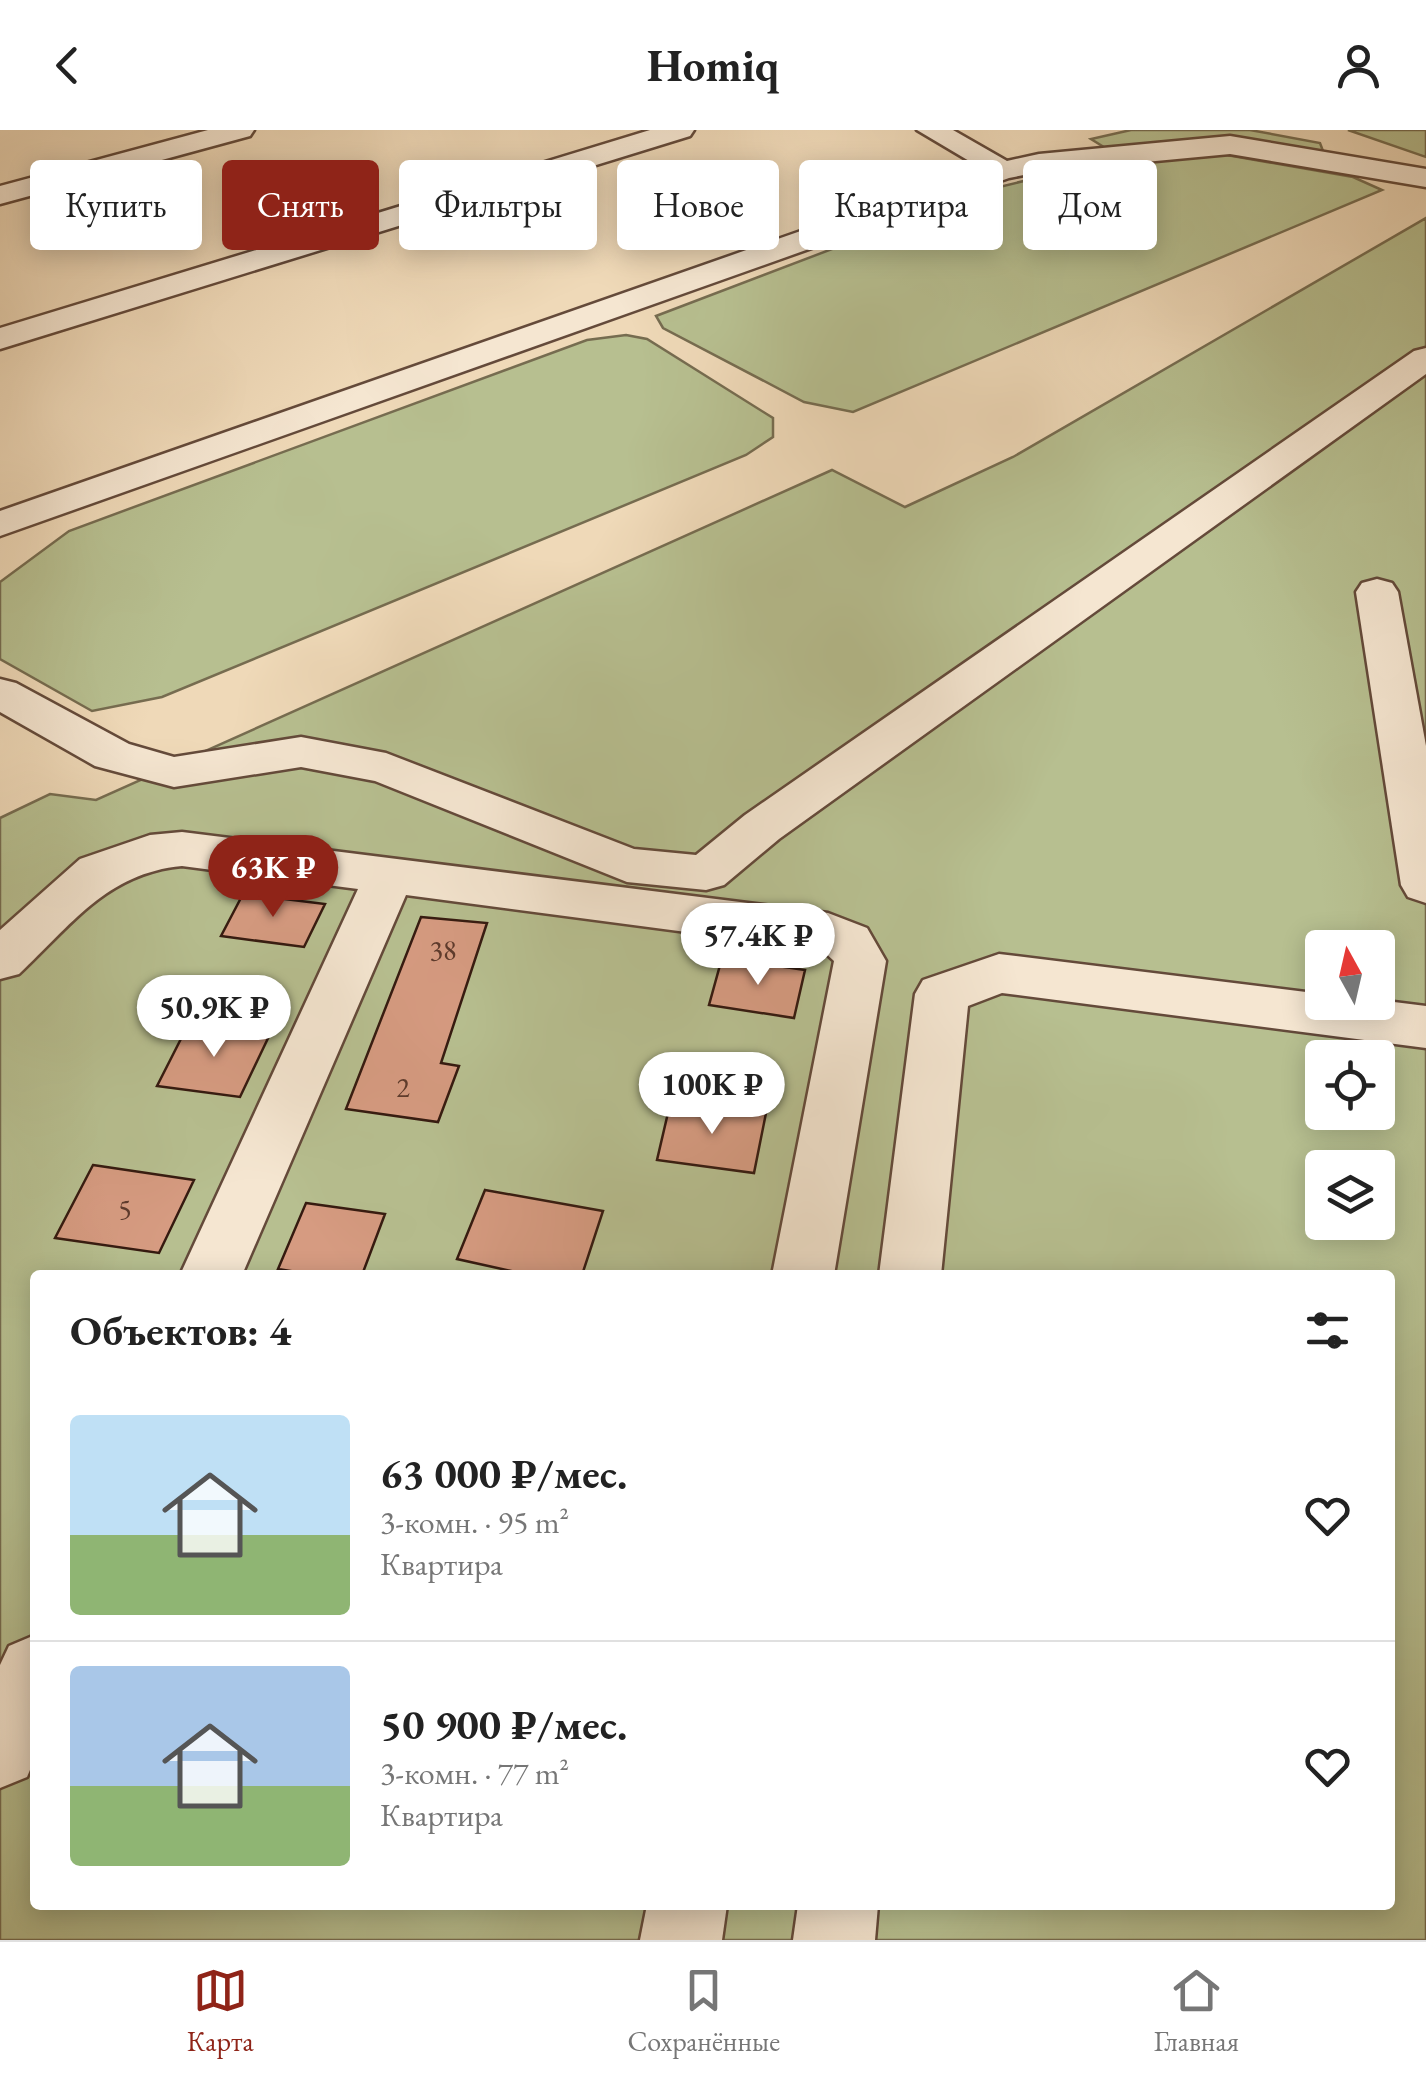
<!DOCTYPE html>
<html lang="ru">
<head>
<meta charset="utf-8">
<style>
  :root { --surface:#fff; --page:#f2f2f2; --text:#222; --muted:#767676; --line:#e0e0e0; --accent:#8f2418 }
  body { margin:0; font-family:"EB Garamond",serif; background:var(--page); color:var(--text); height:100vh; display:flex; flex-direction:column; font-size:38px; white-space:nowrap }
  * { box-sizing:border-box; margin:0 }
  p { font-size:32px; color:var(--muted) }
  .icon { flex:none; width:55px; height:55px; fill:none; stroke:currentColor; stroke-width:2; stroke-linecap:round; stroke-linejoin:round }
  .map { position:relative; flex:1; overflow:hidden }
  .sheet { position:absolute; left:30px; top:1140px; width:1365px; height:640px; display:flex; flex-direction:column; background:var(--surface); border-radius:10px; box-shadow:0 5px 25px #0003 }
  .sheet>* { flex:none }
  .guide { position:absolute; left:30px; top:30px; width:1368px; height:90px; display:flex; gap:20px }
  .needle { width:65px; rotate:352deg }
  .fabs { position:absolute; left:1305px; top:800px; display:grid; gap:20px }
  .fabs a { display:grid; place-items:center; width:90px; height:90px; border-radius:10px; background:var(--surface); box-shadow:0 5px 25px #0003; font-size:50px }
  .price { position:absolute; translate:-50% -85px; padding:0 22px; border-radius:35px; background:#fff; color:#222; font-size:32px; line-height:65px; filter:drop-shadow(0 2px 5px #0008) }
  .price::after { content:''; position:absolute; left:50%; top:60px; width:30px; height:22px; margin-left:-15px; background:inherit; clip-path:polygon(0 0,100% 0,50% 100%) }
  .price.active { background:var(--accent); color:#fff }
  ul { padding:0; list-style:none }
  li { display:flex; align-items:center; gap:30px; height:250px; padding:0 40px }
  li+li { border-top:2px solid var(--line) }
  li span { display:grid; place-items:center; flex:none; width:280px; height:200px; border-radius:10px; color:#555 }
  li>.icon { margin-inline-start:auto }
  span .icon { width:120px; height:120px; fill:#fffc; stroke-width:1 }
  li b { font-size:42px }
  h2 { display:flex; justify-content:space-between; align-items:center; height:120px; padding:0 40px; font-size:42px }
  .tag { padding:0 35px; border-radius:10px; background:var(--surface); box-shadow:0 5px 25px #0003; font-size:35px; line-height:90px }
  .tag.active { background:var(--accent); color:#fff }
  header { display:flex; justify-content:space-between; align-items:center; height:130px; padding:0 40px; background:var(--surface); font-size:45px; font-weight:700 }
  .tabs { display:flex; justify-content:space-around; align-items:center; height:140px; border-top:2px solid var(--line); background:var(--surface); font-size:28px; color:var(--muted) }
  .tabs a { display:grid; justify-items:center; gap:5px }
  .tabs .active { color:var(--accent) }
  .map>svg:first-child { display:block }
  .green { fill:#b7bf90; stroke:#766c50; stroke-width:2.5; fill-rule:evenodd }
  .building { fill:#d69b81; stroke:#351a10; stroke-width:2.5 }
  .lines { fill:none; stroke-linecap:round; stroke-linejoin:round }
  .minor-casing { stroke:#644a3a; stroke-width:5 }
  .minor { fill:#f5e6d1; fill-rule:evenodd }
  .labels { text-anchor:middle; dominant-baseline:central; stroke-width:10; stroke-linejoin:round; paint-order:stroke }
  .number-label { font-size:28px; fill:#5d3a2c }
</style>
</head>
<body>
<header><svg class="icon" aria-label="back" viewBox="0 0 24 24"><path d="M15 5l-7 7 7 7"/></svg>Homiq<svg class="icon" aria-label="person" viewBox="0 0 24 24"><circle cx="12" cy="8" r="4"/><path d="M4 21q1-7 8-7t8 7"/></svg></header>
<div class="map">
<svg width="1426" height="1810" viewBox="0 0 1426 1810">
  <rect width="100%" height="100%" fill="#efd9b8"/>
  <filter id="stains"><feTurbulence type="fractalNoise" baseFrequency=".002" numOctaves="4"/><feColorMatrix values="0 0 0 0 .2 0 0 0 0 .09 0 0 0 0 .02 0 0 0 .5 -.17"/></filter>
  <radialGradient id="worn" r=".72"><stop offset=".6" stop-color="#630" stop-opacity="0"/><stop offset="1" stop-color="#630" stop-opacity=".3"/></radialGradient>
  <g class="green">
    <path d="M1131,0H1250L1320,13L1323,21L1225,6L1107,19L1091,9Z"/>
    <path d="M1348,0H1426V27Z"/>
    <path d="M1221,24L1353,47L1382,60L853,282L804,272L663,198L656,186L987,60L1077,38Z"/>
    <path d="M1426,88V1810H0V688L50,664L96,670L832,340L905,377L1013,327ZM1322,818H1378V872H1322ZM1322,928H1378V982H1322ZM1322,1038H1378V1092H1322ZM35,1145H1390V1775H35Z"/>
    <path d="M626,205L647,209L773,288V307L746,325L162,567L92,581L0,529V452L69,401L587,210Z"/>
  </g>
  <g class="building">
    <path d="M243,764L325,774L304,817L221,806Z"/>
    <path d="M421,787L487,793L441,933L459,936L438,992L346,979Z"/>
    <path d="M722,828L805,840L794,888L709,875Z"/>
    <path d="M189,893L270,904L240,967L157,956Z"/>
    <path d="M671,970L766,983L754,1043L657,1030Z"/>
    <path d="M93,1035L194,1050L159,1123L55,1108Z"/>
    <path d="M485,1060L603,1081L582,1145H529L457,1129Z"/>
    <path d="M306,1073L385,1084L362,1145H315L278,1139Z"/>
  </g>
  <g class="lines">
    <g class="minor-casing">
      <g id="minor">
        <path d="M208,0H254L250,6L0,74V56Z"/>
        <path d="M650,0H694L690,6L0,219V198Z"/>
        <path d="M917,0H953L1007,31L1039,24L1230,6L1426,39V57L1230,24L1039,42L1009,48L0,406V381L981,38Z"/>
        <path d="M1426,218V244L779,709L724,755L706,760L627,752L375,651L301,637L174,657L95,636L0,582V549L16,553L129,614L174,627L301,607L386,623L634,719L696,725L745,685L1414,221Z"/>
        <path d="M1377,449L1392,453L1398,462L1426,616V773L1408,767L1401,755L1356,462L1362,453Z"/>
        <path d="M182,702L828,783L867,798L886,831L834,1145H772L834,831L822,820L406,765L242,1145H180L358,759L182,736C107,743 71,795 19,844L0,849V800L80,729L150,705Z"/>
        <path d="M999,824L1322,864V872L1378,870L1426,876V918L1002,863L968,876L941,1145H879L915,864L923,850Z"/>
        <path d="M35,1505V1628L27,1647L0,1658V1535L9,1516Z"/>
        <path d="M647,1775H727L722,1810H640Z"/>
        <path d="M798,1775H878L875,1810H793Z"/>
      </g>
    </g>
    <use href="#minor" class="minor"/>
  </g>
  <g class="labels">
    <g class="number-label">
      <text x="443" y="820">38</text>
      <text x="403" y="957">2</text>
      <text x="125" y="1079">5</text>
    </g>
  </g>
  <rect width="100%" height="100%" filter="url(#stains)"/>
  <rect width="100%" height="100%" fill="url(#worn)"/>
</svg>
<div class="fabs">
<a><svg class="needle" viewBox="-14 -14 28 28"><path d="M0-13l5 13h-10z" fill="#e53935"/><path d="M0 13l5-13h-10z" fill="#767676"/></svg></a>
<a><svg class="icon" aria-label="locate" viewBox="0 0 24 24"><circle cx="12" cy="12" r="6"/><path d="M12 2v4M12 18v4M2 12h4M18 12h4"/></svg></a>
<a><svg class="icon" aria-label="layers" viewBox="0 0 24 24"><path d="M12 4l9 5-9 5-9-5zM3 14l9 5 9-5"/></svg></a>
</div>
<b class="price active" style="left:273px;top:790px">63K ₽</b>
<b class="price" style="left:758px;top:858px">57.4K ₽</b>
<b class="price" style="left:214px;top:930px">50.9K ₽</b>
<b class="price" style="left:712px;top:1007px">100K ₽</b>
<div class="guide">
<a class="tag">Купить</a>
<a class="tag active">Снять</a>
<a class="tag">Фильтры</a>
<a class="tag">Новое</a>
<a class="tag">Квартира</a>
<a class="tag">Дом</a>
</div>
<section class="sheet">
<h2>Объектов: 4<svg class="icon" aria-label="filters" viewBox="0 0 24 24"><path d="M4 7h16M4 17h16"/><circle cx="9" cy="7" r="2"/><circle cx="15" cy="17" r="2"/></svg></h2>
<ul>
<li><span style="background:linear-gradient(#bfe0f5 60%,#8fb573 0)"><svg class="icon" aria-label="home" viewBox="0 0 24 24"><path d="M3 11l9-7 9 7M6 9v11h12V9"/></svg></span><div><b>63 000 ₽/мес.</b><p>3-комн. · 95 m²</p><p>Квартира</p></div><svg class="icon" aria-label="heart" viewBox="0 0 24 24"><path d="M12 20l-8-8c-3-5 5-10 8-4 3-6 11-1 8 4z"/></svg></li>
<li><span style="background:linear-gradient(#a9c7e8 60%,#8fb573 0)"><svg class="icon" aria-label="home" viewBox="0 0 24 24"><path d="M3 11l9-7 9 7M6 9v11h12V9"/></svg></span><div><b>50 900 ₽/мес.</b><p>3-комн. · 77 m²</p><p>Квартира</p></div><svg class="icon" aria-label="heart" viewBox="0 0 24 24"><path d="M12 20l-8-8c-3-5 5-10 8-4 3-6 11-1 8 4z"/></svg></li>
</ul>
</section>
</div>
<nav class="tabs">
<a class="active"><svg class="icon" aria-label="map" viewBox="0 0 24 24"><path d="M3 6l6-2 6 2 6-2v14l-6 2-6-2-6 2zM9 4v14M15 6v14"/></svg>Карта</a>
<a><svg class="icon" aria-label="saved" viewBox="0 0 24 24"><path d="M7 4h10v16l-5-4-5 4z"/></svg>Сохранённые</a>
<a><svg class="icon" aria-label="home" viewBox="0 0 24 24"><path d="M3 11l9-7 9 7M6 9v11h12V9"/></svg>Главная</a>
</nav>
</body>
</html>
